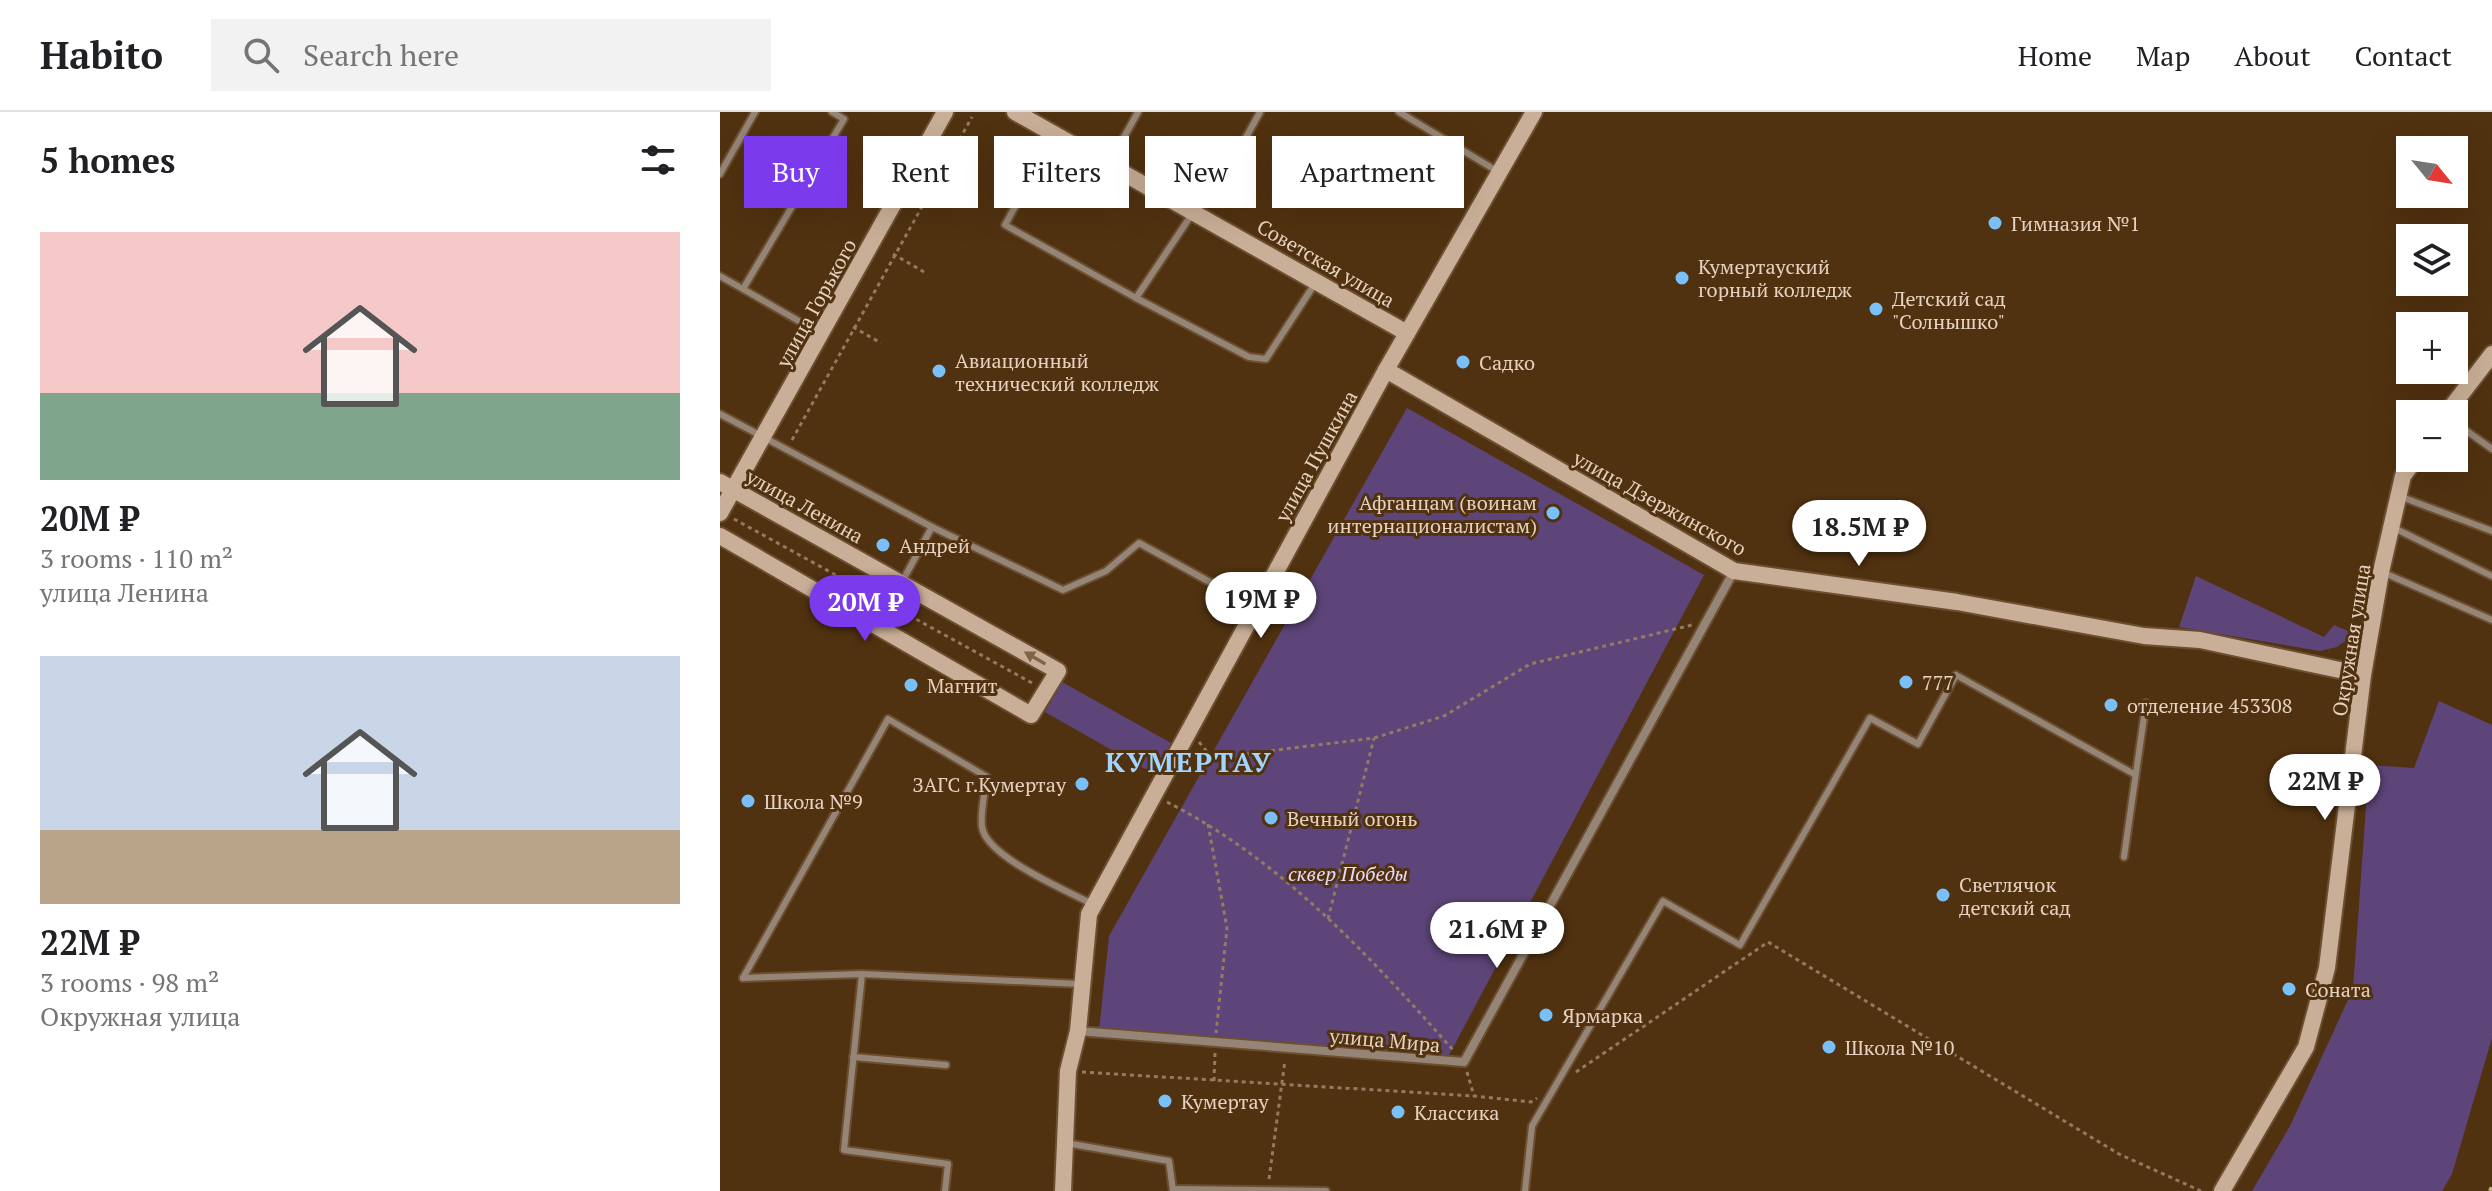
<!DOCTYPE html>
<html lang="en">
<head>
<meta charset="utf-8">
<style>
  :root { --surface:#fff; --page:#f2f2f2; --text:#202124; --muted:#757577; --line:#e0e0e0; --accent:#7c3aed }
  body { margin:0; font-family:"PT Serif",serif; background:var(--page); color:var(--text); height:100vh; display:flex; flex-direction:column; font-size:30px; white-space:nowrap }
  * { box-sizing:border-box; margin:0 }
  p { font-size:26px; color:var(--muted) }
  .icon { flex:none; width:44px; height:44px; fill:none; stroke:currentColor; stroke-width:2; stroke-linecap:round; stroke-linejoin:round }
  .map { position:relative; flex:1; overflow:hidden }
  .panel { display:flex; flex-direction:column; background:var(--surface); width:720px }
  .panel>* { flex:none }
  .guide { position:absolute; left:24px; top:24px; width:760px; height:72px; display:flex; gap:16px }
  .needle { width:52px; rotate:120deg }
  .fabs { position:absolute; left:1676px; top:24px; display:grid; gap:16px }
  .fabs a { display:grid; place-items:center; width:72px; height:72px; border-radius:0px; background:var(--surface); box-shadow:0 8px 32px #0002; font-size:40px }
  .price { position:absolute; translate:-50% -68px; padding:0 18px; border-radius:28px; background:#fff; color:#222; font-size:26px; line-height:52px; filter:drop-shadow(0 2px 4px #0008) }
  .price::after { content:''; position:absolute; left:50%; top:48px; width:24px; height:18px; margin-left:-12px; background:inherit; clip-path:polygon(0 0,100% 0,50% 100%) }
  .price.on { background:var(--accent); color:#fff }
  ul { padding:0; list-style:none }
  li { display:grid; align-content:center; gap:16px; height:424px; padding:0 40px }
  li span { display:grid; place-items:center; height:248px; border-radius:0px; color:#555 }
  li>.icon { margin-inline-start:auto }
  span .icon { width:144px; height:144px; fill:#fffc; stroke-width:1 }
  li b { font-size:34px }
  h2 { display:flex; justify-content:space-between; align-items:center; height:96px; padding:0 40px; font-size:34px }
  .pill { padding:0 28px; border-radius:0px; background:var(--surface); box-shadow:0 8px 32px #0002; font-size:28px; line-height:72px }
  .pill.on { background:var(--accent); color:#fff }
  header { display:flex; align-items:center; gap:48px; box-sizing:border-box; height:112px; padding:0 40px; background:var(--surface); border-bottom:2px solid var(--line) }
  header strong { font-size:38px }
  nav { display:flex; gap:44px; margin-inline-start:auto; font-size:28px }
  .search { width:560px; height:72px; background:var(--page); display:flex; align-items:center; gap:20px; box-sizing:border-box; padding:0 28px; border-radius:0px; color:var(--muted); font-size:30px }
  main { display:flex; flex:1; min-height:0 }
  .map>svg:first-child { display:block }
  .green { fill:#5d4579 }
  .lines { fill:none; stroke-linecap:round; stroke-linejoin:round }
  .lane-casing { stroke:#6c4f30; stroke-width:10 }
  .street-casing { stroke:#6c4f30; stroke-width:12 }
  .secondary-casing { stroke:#6c4f30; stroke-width:20 }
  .path { stroke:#947a60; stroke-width:3; stroke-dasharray:4 4; stroke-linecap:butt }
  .lane { stroke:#958576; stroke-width:6 }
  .street { stroke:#958576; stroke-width:8 }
  .secondary { stroke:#c9af97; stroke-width:16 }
  .rail { stroke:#c5af9a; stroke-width:4; stroke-dasharray:4 8; stroke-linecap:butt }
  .oneway { fill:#816446 }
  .poi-dot { fill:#79bff8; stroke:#513210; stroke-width:3 }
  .labels { text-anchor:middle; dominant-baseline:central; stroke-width:6; stroke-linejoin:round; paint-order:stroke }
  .poi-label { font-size:20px; fill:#e6d2c1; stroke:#513210; text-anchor:start }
  .street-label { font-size:20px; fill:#e6d2c1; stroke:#513210 }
  .park-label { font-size:20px; font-style:italic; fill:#e8dafd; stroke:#513210 }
  .district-label { font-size:28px; font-weight:bold; letter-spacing:2px; fill:#a1d4ff; stroke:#513210 }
</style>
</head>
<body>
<header>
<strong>Habito</strong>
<div class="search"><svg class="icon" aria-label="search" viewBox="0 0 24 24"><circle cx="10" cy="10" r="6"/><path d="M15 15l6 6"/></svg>Search here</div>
<nav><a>Home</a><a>Map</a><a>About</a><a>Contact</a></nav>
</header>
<main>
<section class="panel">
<h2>5 homes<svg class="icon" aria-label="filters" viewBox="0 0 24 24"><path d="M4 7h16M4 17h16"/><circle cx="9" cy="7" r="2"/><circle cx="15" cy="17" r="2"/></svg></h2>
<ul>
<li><span style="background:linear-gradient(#f6c9c9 65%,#7fa58c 0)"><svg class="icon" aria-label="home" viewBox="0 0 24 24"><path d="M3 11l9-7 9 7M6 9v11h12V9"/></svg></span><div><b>20M ₽</b><p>3 rooms · 110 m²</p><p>улица Ленина</p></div></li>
<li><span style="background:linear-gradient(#c9d6e8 70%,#b9a48a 0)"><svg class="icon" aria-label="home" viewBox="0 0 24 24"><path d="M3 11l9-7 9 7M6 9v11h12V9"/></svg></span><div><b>22M ₽</b><p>3 rooms · 98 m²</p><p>Окружная улица</p></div></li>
</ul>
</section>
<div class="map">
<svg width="1772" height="1079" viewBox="0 0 1772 1079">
  <rect width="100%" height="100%" fill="#513210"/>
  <g class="green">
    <path d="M687,296L984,463L727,947L379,919L389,824Z"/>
    <path d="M1476,464L1604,525L1614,513L1635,522L1617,535L1600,539L1459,515Z"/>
    <path d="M342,570L451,631L434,662L325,600Z"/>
    <path d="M1719,589L1772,613V926L1732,1062L1722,1079H1532L1570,1014L1633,877L1649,653L1694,656Z"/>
  </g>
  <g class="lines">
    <g class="lane-casing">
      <g id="lane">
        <path d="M679,0L777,59"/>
        <path d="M334,24L285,113L416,186L472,102"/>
        <path d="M514,47L540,0"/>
        <path d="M389,52L418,0"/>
        <path d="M0,62L35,0"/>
        <path d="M0,164L23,177"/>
        <path d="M416,186L529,245L546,247L594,173"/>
        <path d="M98,220L23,177L124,7L112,0"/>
        <path d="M0,302L212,415L343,478L386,459L419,431L535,495"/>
        <path d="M1734,310L1772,337"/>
        <path d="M1679,384L1772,419"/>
        <path d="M1674,416L1772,464"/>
        <path d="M1662,460L1772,508"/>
        <path d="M183,468L212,415"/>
        <path d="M1404,745L1426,591"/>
        <path d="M142,862L124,1038L228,1052L225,1079"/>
        <path d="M23,866L168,607L267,665C265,680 260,700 262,715C266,745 348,779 374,793"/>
        <path d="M23,866L142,862L359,872"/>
        <path d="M133,945L226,953"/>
        <path d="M346,1031L449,1049L453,1079"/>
        <path d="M453,1077L606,1079"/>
        <path d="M805,1079L812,1014L943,789L1020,833L1150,606L1198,632L1236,563L1414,662"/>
      </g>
    </g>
    <g class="street-casing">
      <path id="street" d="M358,919L744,950L1014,459"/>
    </g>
    <g class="secondary-casing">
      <g id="secondary">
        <path d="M295,0L687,221"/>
        <path d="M666,258L1014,459L1237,490L1424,524L1480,528L1643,563"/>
        <path d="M1726,302L1772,242"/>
        <path d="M0,370L338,559L311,603L0,424"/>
        <path d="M0,401L225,0"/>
        <path d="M343,1079L348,959L358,919L369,802L666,258L814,0"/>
        <path d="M1502,1079L1586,935L1607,856L1643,563L1661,460L1683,364L1696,346"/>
      </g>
    </g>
    <g class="path">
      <path d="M173,142L204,160"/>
      <path d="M133,215L161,231"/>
      <path d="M72,328L252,5"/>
      <path d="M14,407L312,571"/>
      <path d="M479,630L492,646L654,626L724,604L810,552L972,513"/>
      <path d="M447,690C561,748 649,843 733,938"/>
      <path d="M488,712L507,816L496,921"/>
      <path d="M608,807L654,626"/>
      <path d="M362,960L754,984"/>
      <path d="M747,960L754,984L811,990L817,986"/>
      <path d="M856,960L1048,830L1399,1042L1481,1079"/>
      <path d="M494,969L495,941"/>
      <path d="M549,1067L565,948"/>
    </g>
    <use href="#lane" class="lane"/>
    <use href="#street" class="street"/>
    <use href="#secondary" class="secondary"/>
    <path class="rail" d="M1770,1079L1772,1075"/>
  </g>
  <defs><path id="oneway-solid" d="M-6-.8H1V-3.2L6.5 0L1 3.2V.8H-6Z" transform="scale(2)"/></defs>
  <use class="oneway" href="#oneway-solid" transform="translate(315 546) rotate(-150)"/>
  <g class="poi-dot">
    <circle cx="1275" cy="111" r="8"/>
    <circle cx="962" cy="166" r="8"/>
    <circle cx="1156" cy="197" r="8"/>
    <circle cx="743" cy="250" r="8"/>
    <circle cx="219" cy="259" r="8"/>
    <circle cx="833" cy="401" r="8"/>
    <circle cx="163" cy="433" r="8"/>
    <circle cx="1186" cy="570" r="8"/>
    <circle cx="191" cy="573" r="8"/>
    <circle cx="1391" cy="593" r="8"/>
    <circle cx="362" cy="672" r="8"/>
    <circle cx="28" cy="689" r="8"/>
    <circle cx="551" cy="706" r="8"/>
    <circle cx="1223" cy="783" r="8"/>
    <circle cx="1569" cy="877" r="8"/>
    <circle cx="826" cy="903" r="8"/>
    <circle cx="1109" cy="935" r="8"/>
    <circle cx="445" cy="989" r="8"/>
    <circle cx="678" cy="1000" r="8"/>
  </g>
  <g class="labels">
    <g class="poi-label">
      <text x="1291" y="111">Гимназия №1</text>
      <text x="978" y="154">Кумертауский<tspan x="978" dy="23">горный колледж</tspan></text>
      <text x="1172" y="186">Детский сад<tspan x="1172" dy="23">"Солнышко"</tspan></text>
      <text x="235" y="248">Авиационный<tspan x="235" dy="23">технический колледж</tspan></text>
      <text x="759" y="250">Садко</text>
      <text x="817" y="390" text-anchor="end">Афганцам (воинам<tspan x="817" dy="23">интернационалистам)</tspan></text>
      <text x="179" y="433">Андрей</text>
      <text x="1202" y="570">777</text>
      <text x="207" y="573">Магнит</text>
      <text x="1407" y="593">отделение 453308</text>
      <text x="346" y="672" text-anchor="end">ЗАГС г.Кумертау</text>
      <text x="44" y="689">Школа №9</text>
      <text x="567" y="706">Вечный огонь</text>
      <text x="1239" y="772">Светлячок<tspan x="1239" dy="23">детский сад</tspan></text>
      <text x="1585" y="877">Соната</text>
      <text x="842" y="903">Ярмарка</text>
      <text x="1125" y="935">Школа №10</text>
      <text x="461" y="989">Кумертау</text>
      <text x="694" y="1000">Классика</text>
    </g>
    <g class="street-label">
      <text transform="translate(606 151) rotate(30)">Советская улица</text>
      <text transform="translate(96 191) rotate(-61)">улица Горького</text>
      <text transform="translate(596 344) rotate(-61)">улица Пушкина</text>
      <text transform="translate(940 391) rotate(29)">улица Дзержинского</text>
      <text transform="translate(85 394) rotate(29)">улица Ленина</text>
      <text transform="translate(1631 528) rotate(-81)">Окружная улица</text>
      <text transform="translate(665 928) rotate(5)">улица Мира</text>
    </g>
    <g class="park-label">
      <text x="628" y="761">сквер Победы</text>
    </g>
    <g class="district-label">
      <text x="469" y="649">КУМЕРТАУ</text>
    </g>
  </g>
</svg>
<div class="fabs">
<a><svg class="needle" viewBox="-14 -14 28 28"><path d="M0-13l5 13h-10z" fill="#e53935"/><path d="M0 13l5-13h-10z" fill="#757577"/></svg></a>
<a><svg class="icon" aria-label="layers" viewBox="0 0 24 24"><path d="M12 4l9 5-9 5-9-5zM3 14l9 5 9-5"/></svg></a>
<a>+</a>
<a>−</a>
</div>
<b class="price" style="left:1139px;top:456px">18.5M ₽</b>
<b class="price" style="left:541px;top:528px">19M ₽</b>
<b class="price on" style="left:145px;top:531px">20M ₽</b>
<b class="price" style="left:1605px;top:710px">22M ₽</b>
<b class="price" style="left:777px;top:858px">21.6M ₽</b>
<div class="guide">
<a class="pill on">Buy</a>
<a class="pill">Rent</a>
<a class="pill">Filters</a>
<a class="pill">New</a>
<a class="pill">Apartment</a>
</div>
</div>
</main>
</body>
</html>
